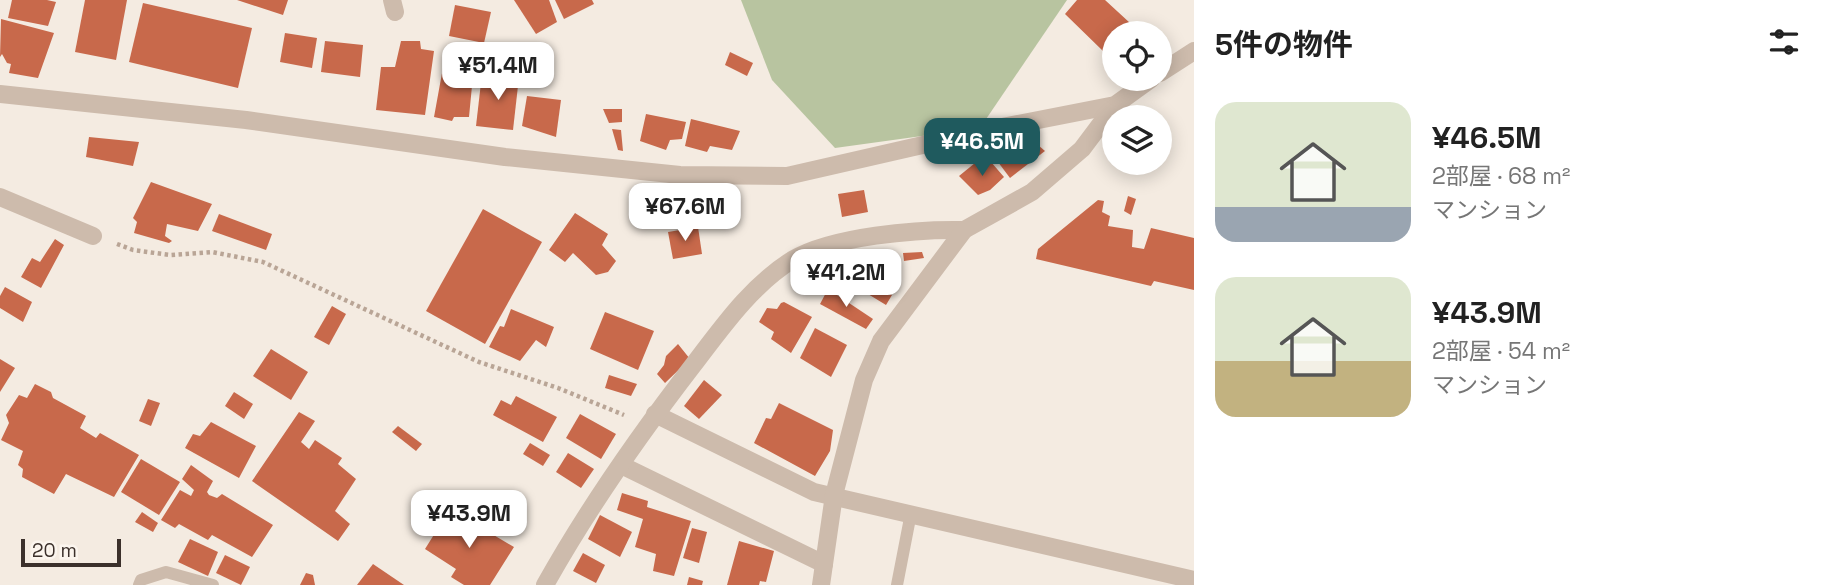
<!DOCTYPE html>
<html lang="ja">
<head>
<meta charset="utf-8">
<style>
  :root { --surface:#fff; --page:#f6f6f6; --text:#222; --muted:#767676; --accent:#1f5a5e }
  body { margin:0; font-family:"Space Grotesk","Noto Sans JP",sans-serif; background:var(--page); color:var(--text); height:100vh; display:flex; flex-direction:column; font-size:26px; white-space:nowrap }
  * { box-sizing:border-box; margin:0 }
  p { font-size:23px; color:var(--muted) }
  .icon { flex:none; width:38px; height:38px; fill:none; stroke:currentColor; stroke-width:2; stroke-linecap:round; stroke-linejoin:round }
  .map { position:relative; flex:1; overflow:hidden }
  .side { display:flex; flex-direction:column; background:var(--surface); width:630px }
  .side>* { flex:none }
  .buttons { position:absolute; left:1102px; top:21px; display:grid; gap:14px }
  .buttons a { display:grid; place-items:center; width:70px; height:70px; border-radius:50%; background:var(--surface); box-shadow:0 4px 18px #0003; font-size:35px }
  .scale { position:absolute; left:21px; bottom:18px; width:100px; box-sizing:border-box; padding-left:7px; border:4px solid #3b302b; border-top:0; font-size:19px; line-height:24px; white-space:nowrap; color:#3b302b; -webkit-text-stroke:5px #fbf5ee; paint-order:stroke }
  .price { position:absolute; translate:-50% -60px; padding:0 16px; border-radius:14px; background:#fff; color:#222; font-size:23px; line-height:46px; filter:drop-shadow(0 2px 4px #0008) }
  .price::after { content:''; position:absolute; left:50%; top:42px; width:21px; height:16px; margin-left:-10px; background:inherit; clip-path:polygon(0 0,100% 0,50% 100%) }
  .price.selected { background:var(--accent); color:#fff }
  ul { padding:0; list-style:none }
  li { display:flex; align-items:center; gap:21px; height:175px; padding:0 21px }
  li span { display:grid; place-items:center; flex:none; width:196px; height:140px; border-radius:21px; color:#555 }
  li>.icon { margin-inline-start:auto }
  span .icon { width:84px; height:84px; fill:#fffc; stroke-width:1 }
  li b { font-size:30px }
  h2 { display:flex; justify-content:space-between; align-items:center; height:84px; padding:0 21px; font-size:30px }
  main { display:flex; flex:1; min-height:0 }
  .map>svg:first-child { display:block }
  .green { fill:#b8c4a0 }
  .building { fill:#c8694b }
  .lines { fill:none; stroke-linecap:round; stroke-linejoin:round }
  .path { stroke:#b9a596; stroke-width:4.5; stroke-dasharray:3.5 3.5; stroke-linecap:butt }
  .service { stroke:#cdbbac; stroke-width:12 }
  .minor { stroke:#cdbbac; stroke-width:18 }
  .tertiary { stroke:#cdbbac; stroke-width:18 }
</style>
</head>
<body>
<main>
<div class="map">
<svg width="1194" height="585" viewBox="0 0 1194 585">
  <rect width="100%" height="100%" fill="#f4ebe1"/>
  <path class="green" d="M741,0H1067L980,128L835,148L772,80Z"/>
  <g class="building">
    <path d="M12,0H47L56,2L48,26L8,18Z"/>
    <path d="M85,0H127L116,60L75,52Z"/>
    <path d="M237,0H288L283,15Z"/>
    <path d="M514,0H549L557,22L536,34Z"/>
    <path d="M555,0H592L594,4L564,19Z"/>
    <path d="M1077,0H1105L1130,23L1120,33H1115V39L1103,51L1065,14Z"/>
    <path d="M143,3L252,28L238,88L129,62Z"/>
    <path d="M455,5L491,12L484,43L449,36Z"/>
    <path d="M1,19L54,33L38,78L9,73L11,64L7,63L2,54L0,57Z"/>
    <path d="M285,33L317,38L312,68L280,62Z"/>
    <path d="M325,41L363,45L360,77L321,72Z"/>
    <path d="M401,41H420L421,49L434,51L425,115L376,110L381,67H395Z"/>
    <path d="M730,52L753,63L747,76L725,65Z"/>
    <path d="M444,62L474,65L469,117H454L452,121L434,117Z"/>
    <path d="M482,74L519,77L513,130L476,126Z"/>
    <path d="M527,96L561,100L556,137L522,126Z"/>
    <path d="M603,109H622V122L609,123Z"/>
    <path d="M646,114L686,122L682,139L670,140L666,150L640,141Z"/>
    <path d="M691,119L740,131L732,150L710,146L707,152L685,146Z"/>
    <path d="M612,129L621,130L623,151L618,150Z"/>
    <path d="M89,137L139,142L133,166L86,157Z"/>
    <path d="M1038,145L1045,151L1010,178L995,158Z"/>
    <path d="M991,162L1004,177L990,190L978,195L959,176L975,163L981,168Z"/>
    <path d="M151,182L212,204L198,231L167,224L165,236L172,241L169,243L134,233L137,222L133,218Z"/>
    <path d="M864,190L868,212L842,217L838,194Z"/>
    <path d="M1128,196L1136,199L1131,215L1124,211Z"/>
    <path d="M650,198L664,199L665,213L676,217L674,223L648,220Z"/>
    <path d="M1098,200L1104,201L1102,212L1110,216L1108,226L1133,230L1132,247L1144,249L1151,228L1194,238V290L1154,281L1151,286L1036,259L1038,249Z"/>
    <path d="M483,209L542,242L485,344L426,311Z"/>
    <path d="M575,213L608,234L602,245L616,261L608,272L596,275L573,253L565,262L549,250Z"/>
    <path d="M219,214L272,234L266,250L212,231Z"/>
    <path d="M698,227L702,254L673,259L668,232Z"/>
    <path d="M55,239L64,245L41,288L21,277L32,258L40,262Z"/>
    <path d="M922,252L924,258L904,261L903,253Z"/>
    <path d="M885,260L900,270L888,292L892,295L886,305L845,280L849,273L862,275L871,263Z"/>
    <path d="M5,287L32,302L23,322L0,308V296Z"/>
    <path d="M828,289L873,319L866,329L820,304Z"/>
    <path d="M784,302L812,317L791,353L771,339L774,332L759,322L767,308L777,309L781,303Z"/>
    <path d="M332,306L346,314L329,345L314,337Z"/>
    <path d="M511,309L554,327L546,347L536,340L520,361L489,347L500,326L504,327Z"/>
    <path d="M605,312L654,331L638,370L590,349Z"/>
    <path d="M815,328L847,345L831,377L800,358Z"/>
    <path d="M678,344L690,359L665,383L657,374L664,365L666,356Z"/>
    <path d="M271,349L308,372L291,400L253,376Z"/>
    <path d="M0,359L15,368L0,392Z"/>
    <path d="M609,375L637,384L631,396L605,388Z"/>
    <path d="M704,380L722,395L699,419L684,406Z"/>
    <path d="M35,384L51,392L53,398L86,416L80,428L96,438L100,433L139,455L114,497L66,474L54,494L22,477L23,469L18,465L23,451L1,440L9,423L6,415L19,395L27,398Z"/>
    <path d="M234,392L253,404L244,419L225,406Z"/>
    <path d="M516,396L557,417L543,442L493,415L501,400L511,405Z"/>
    <path d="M148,399L160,403L151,426L139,421Z"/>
    <path d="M779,403L833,430L830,451L815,476L754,443L766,418L771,419Z"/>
    <path d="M299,412L315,421L301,442L309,449L315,440L342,458L338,464L356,479L335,511L350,524L338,541L252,481Z"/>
    <path d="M580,414L616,434L601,459L566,438Z"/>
    <path d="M211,422L256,446L239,478L185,448L193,434L200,436Z"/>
    <path d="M398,426L422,444L416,451L392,432Z"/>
    <path d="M530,443L550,455L543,466L523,454Z"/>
    <path d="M568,453L594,469L581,488L556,472Z"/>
    <path d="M141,459L180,482L159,515L121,492Z"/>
    <path d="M191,465L213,481L207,492L209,495L217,498L222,494L273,525L252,557L212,535L208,540L179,524L175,528L161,520L180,490L191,496L194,490L182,479Z"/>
    <path d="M622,493L648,501L647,507L691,521L674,576L653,571L656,554L635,547L643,519L617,510Z"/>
    <path d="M450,509L514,547L490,585H464L451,577L456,569L425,549Z"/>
    <path d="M142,512L158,523L153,532L135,522Z"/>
    <path d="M600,515L632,532L620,557L588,539Z"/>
    <path d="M692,528L707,532L699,563L683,558Z"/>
    <path d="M190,539L218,552L208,576L178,562Z"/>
    <path d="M739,541L774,551L766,582L760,581L759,585H727Z"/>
    <path d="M583,553L605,565L596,583L573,571Z"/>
    <path d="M225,555L250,567L241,585L216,573Z"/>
    <path d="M373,564L404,585H357Z"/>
    <path d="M306,573L313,575L315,585H300Z"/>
    <path d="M689,577L703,581L702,585H687Z"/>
  </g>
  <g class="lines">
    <path class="path" d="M117,244L133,250L170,255L212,252L263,262L479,362L558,388L624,415"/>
    <g class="service">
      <path d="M139,585L141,580L166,572L213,585"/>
      <path d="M897,585L911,513"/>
    </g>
    <g class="minor">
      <path d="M392,0L395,12"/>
      <path d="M0,197L93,236"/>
      <path d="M655,414L814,492L1194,580"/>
      <path d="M621,465L824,564"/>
      <path d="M545,585C588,508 640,434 694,364C723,326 751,286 792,260C832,236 918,229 964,230"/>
      <path d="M821,585L834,495L864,380L881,341L964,230L1032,192L1082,149L1115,105"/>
    </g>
    <g class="tertiary">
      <path d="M1160,73L1194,51"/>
      <path d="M0,94L246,120L505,157L680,175L787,176L997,128L1115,105L1151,79"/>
    </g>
  </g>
</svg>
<div class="buttons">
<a><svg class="icon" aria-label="locate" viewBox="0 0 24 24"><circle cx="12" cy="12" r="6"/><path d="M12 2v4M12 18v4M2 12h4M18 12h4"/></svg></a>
<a><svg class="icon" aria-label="layers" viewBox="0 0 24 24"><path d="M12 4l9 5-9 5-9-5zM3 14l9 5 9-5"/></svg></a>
</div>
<div class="scale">20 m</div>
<b class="price" style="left:498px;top:102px">¥51.4M</b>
<b class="price selected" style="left:982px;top:178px">¥46.5M</b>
<b class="price" style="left:685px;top:243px">¥67.6M</b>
<b class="price" style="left:846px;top:309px">¥41.2M</b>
<b class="price" style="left:469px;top:550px">¥43.9M</b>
</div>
<section class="side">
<h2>5件の物件<svg class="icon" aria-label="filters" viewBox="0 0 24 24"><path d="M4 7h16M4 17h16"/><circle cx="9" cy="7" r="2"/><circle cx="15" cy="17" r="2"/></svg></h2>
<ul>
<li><span style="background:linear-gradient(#dfe7d0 75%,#9aa5b1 0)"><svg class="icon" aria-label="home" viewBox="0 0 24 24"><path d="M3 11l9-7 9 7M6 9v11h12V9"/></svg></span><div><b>¥46.5M</b><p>2部屋 · 68 m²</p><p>マンション</p></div></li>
<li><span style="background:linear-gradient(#dfe7d0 60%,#c2b280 0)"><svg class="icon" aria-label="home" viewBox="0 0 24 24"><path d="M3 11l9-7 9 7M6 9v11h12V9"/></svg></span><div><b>¥43.9M</b><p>2部屋 · 54 m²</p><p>マンション</p></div></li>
</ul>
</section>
</main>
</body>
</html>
